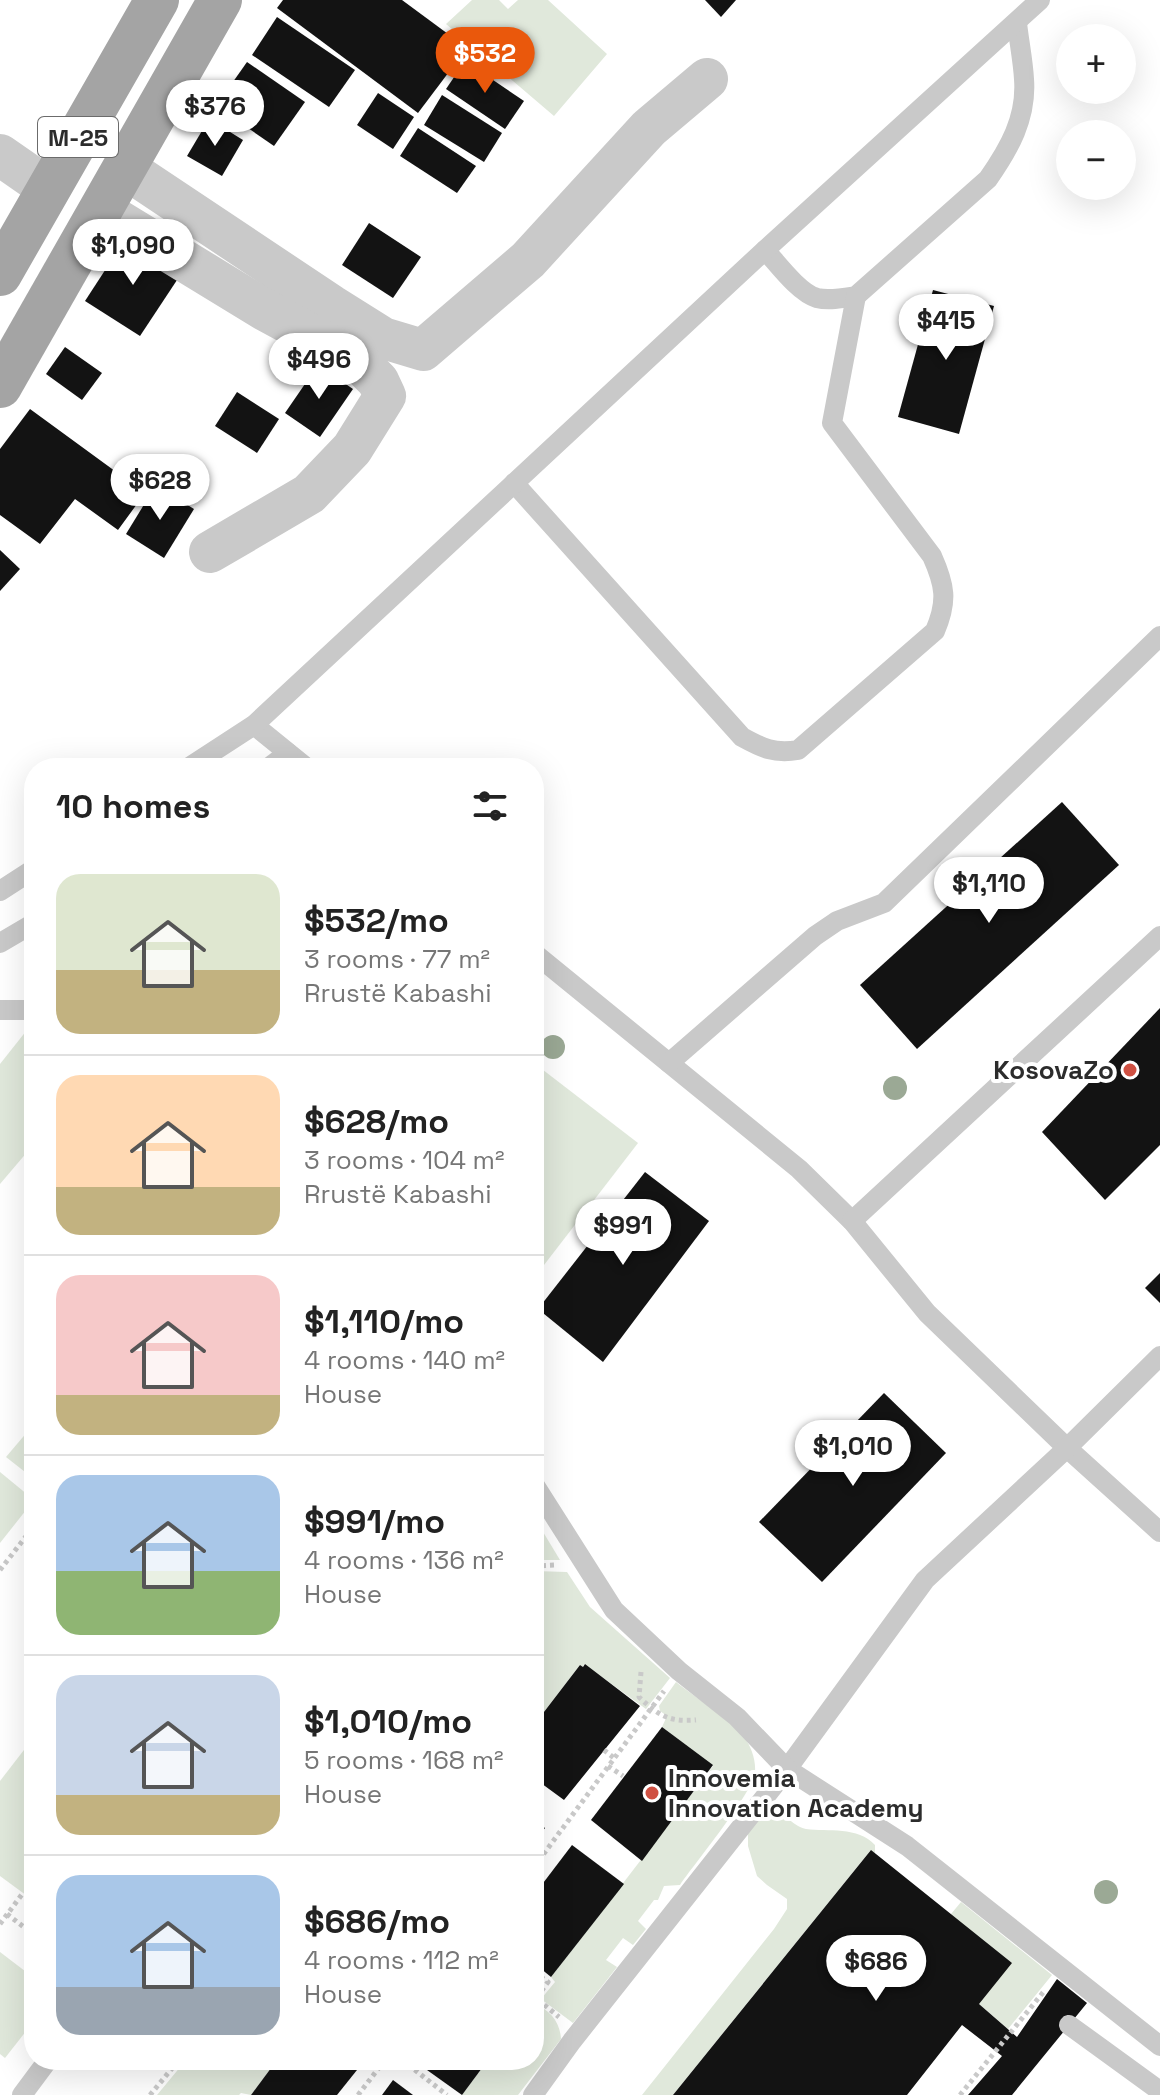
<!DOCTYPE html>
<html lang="en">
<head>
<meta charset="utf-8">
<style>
  :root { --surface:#fff; --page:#f6f6f6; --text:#222; --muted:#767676; --line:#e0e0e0; --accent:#ea580c }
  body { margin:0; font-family:"Space Grotesk",sans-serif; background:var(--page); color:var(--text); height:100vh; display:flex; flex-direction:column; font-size:30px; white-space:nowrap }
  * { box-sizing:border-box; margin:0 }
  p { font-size:26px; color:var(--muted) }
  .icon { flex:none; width:44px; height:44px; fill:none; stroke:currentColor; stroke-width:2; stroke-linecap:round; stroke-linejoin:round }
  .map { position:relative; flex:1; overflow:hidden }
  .sheet { position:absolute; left:24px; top:758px; width:520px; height:1312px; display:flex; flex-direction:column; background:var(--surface); border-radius:32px; box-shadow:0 8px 32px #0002 }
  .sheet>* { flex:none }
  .buttons { position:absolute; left:1056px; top:24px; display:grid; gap:16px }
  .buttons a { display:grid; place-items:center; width:80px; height:80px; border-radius:50%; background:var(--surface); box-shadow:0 8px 32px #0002; font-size:40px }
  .price { position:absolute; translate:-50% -68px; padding:0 18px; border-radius:28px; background:#fff; color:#222; font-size:26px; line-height:52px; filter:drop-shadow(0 2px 4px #0008) }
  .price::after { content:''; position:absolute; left:50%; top:48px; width:24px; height:18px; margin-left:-12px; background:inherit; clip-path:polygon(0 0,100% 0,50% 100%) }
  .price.active { background:var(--accent); color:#fff }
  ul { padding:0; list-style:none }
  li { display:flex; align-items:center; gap:24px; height:200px; padding:0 32px }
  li+li { border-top:2px solid var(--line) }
  li span { display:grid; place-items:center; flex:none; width:224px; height:160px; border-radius:24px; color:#555 }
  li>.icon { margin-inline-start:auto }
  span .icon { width:96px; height:96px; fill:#fffc; stroke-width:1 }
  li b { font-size:34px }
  h2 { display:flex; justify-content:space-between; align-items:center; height:96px; padding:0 32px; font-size:34px }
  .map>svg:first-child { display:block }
  .green { fill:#e0e8db }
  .building { fill:#131313 }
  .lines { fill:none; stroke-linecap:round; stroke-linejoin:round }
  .path { stroke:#c9c9c9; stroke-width:5; stroke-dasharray:4 4; stroke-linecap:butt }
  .service { stroke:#c9c9c9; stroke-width:20 }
  .minor { stroke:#c9c9c9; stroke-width:42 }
  .primary { stroke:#a4a4a4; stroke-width:44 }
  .tree { fill:#9ba995 }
  .poi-dot { fill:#cf5042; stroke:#fff; stroke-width:3 }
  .labels { text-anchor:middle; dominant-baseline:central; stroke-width:8; stroke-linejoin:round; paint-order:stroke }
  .shield { fill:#fff; stroke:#6b6b6b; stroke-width:2 }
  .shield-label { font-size:24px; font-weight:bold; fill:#2c2c2c }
  .poi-label { font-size:26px; font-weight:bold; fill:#2c2c2c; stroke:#fff; text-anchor:end }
</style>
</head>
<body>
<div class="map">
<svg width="1160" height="2095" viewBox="0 0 1160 2095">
  <rect width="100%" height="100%" fill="#fff"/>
  <g class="green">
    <path d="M472,0H499L508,9L518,0H548L607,54L554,116L446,24Z"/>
    <path d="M27,1030H34V1144L0,1184V1064Z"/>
    <path d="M534,1063L638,1143L534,1278Z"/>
    <path d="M34,1424V1479L6,1457Z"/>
    <path d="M0,1472L34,1500L0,1543Z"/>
    <path d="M534,1517L560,1560H534Z"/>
    <path d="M534,1571L567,1572L590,1607L670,1678L646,1709L584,1664L583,1667L580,1665L534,1725Z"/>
    <path d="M676,1682C695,1697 730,1720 744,1737C751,1746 756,1760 755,1772C753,1793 695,1863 680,1885L664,1886L658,1900H654L638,1921L646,1929L633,1945L623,1938L606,1960L617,1967L573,2023L541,1999L555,1982L551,1977L713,1766L662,1727L667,1716L660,1711L659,1706Z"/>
    <path d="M34,1737V1901L0,1876V1781Z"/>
    <path d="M767,1807C783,1809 791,1826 806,1829C828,1832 858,1826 875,1845V1853L870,1851L673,2095H642L774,1929L787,1909V1899L767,1885L757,1876L748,1846V1831Z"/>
    <path d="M961,1902L1052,1975L1008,2029L979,2004L951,1914Z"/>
    <path d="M0,1952L34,1978V2021L5,2058L0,2054Z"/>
    <path d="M534,2003C550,2011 560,2021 561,2039L518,2095H462L488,2060H534Z"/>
    <path d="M186,2060H277L251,2095L241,2093L239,2095H157Z"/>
  </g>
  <g class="building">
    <path d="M283,0H402L467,48L418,113L277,8Z"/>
    <path d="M705,0H736L721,17Z"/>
    <path d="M277,17L355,70L329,107L252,55Z"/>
    <path d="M465,61L524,101L505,129L446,89Z"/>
    <path d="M247,62L305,102L274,146L216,106Z"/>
    <path d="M378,93L414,117L393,149L357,125Z"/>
    <path d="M442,95L502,133L484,162L424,125Z"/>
    <path d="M209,119L243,140L222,176L187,156Z"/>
    <path d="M418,128L476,166L457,193L400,156Z"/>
    <path d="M369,223L421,257L393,298L342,265Z"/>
    <path d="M126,238L181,274L140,336L85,301Z"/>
    <path d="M933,290L994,306L959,434L898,417Z"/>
    <path d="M65,347L102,373L82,400L46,374Z"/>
    <path d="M318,365L353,389L320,437L285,413Z"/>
    <path d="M237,392L279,419L257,453L215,426Z"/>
    <path d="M30,409L145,493L118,530L75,499L40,544L0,515V449Z"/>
    <path d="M156,485L194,509L164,558L126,534Z"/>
    <path d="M0,550L20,569L0,591Z"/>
    <path d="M1062,802L1119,865L917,1049L860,985Z"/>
    <path d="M1160,1008V1145L1105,1200L1042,1132Z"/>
    <path d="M645,1172L709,1221L603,1362L538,1309Z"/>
    <path d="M1160,1273V1303L1145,1288Z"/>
    <path d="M884,1393L946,1453L822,1582L759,1522Z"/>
    <path d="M585,1664L640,1706L564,1800L534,1778V1725L580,1665L583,1667Z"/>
    <path d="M662,1727L713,1765L642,1861L591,1820Z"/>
    <path d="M534,1815L541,1820L539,1824L545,1828L534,1842Z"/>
    <path d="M572,1845L624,1884L551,1977L534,1963V1895Z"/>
    <path d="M871,1850L1012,1963L979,2004L1017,2037L1057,1979L1087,2003L1012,2095H968L1002,2056L962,2025L907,2095H673Z"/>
    <path d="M277,2060H365L337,2095H251Z"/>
    <path d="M413,2060H488L462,2095Z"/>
    <path d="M393,2080L413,2095H382Z"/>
  </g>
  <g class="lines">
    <g class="path">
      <path d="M534,1566L556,1565"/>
      <path d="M0,1570L34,1526"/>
      <path d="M641,1672L639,1697C659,1716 669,1722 696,1720"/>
      <path d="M604,1750L614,1758"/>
      <path d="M608,1766L623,1776"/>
      <path d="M534,1867L664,1691"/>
      <path d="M7,1914L34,1935"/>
      <path d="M0,1924L23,1893"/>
      <path d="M534,1972L548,1982L536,1998L559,2017"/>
      <path d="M402,2060L447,2095"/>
      <path d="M150,2095L179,2060"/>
      <path d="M358,2095L385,2060"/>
      <path d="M960,2095L1045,1990"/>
    </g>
    <g class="service">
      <path d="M765,250C777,263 799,293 817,298C829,301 844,298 856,296L988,179C1009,149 1027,118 1024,79C1023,61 1019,41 1017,23"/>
      <path d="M514,483L742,737C762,748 774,754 798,750L935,631C948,601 945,585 932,556L832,423L856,296"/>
      <path d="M254,725L307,768"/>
      <path d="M188,768L254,725L765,250L1040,0"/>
      <path d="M268,768L288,753"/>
      <path d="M0,891L34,869"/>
      <path d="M0,943L34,923"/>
      <path d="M534,953L799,1169L852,1221L927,1313L1067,1448L1160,1532"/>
      <path d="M0,1010H34"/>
      <path d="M669,1063L815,936L837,921L884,903L1160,636"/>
      <path d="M852,1221L1160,936"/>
      <path d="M1160,1356L1067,1448L925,1580L787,1769L907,1846L1160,2046"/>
      <path d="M1069,2025L1160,2091"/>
      <path d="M22,2095L48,2060"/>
      <path d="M533,2095L572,2041L787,1769L737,1717L679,1671L614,1610L534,1484"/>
    </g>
    <g class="minor">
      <path d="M0,155L49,189"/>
      <path d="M125,168L332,306L383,338L423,350L528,260L649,128L707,79"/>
      <path d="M101,210L265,310L335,348L364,367L378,381L385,396L352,449L309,494L210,552"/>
    </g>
    <g class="primary">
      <path d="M0,274L157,0"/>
      <path d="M0,386L220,0"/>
    </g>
  </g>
  <g class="tree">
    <circle cx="553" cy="1047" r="12"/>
    <circle cx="895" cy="1088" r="12"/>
    <circle cx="1106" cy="1892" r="12"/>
  </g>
  <g class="poi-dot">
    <circle cx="1130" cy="1070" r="8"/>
    <circle cx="652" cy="1793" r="8"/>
  </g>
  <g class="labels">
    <rect class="shield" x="38" y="117" width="80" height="40" rx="6"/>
    <g class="shield-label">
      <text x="78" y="137">M-25</text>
    </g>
    <g class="poi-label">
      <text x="1114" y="1070">KosovaZo</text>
      <text x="668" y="1778" text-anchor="start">Innovemia<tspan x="668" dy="30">Innovation Academy</tspan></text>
    </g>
  </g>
</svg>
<div class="buttons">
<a>+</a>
<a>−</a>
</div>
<b class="price active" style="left:485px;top:95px">$532</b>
<b class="price" style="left:215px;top:148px">$376</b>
<b class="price" style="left:133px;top:287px">$1,090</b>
<b class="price" style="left:946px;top:362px">$415</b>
<b class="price" style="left:319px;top:401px">$496</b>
<b class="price" style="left:160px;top:522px">$628</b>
<b class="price" style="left:989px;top:925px">$1,110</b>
<b class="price" style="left:623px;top:1267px">$991</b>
<b class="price" style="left:853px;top:1488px">$1,010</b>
<b class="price" style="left:876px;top:2003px">$686</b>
<section class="sheet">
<h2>10 homes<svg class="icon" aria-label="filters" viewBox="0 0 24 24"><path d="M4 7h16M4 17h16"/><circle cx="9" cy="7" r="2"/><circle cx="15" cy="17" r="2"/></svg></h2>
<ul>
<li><span style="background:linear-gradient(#dfe7d0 60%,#c2b280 0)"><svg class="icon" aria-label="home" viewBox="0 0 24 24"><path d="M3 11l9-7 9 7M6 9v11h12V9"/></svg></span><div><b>$532/mo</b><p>3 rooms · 77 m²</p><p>Rrustë Kabashi</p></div></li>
<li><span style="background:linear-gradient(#ffd9b3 70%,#c2b280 0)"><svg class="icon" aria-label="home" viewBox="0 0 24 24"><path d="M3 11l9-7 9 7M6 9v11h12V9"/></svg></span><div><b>$628/mo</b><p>3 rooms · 104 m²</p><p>Rrustë Kabashi</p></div></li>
<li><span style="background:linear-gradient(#f6c9c9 75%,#c2b280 0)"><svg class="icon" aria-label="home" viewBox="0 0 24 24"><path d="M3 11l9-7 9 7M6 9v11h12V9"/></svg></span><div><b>$1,110/mo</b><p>4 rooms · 140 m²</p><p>House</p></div></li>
<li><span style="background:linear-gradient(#a9c7e8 60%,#8fb573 0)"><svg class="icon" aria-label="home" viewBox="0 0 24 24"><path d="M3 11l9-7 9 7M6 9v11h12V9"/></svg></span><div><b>$991/mo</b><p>4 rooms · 136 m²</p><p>House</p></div></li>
<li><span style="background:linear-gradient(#c9d6e8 75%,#c2b280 0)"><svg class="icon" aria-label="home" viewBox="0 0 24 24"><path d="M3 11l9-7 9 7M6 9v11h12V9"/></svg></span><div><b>$1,010/mo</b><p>5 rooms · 168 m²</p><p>House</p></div></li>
<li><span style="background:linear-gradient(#a9c7e8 70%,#9aa5b1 0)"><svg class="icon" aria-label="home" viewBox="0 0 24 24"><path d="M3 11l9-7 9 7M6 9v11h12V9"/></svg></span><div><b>$686/mo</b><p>4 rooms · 112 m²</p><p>House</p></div></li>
</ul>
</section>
</div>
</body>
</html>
